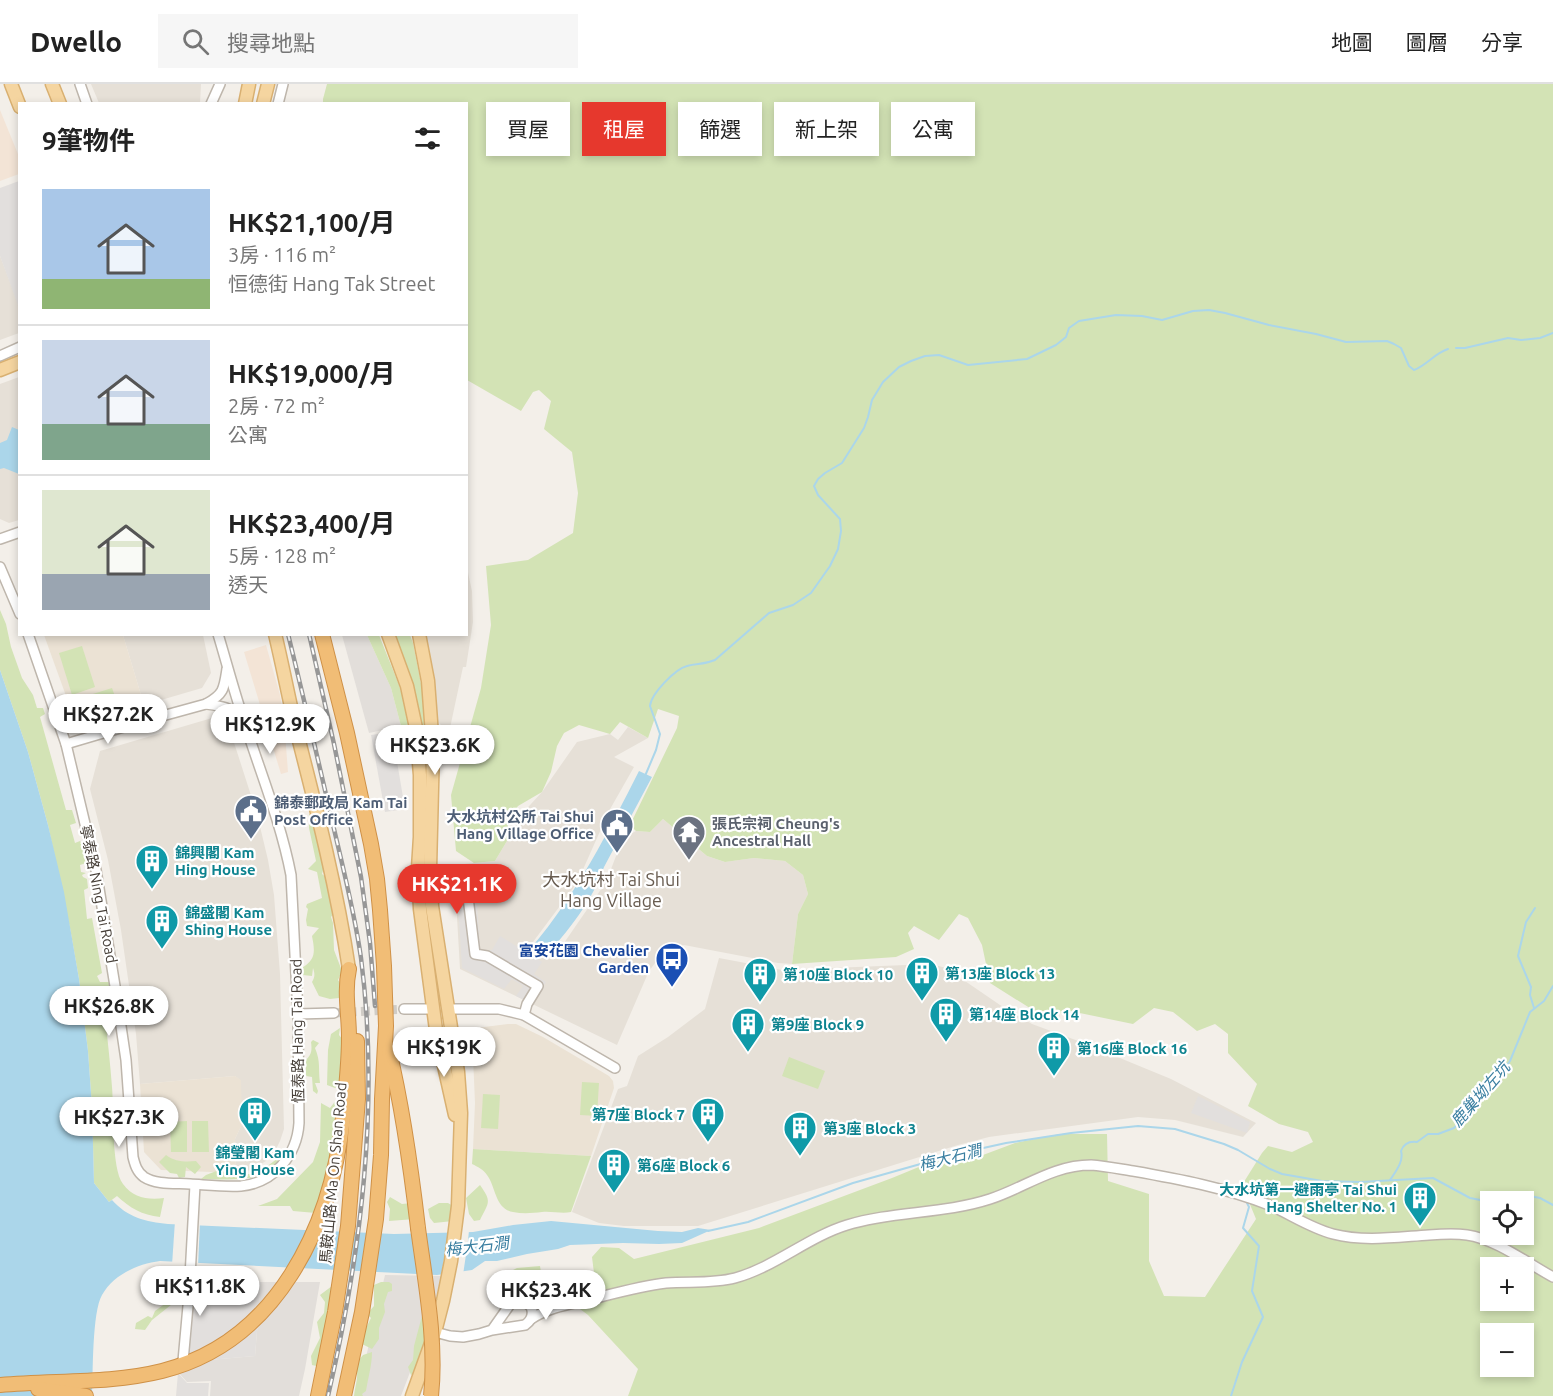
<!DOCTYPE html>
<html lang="zh-TW">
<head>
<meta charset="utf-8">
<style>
  :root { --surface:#fff; --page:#f6f6f6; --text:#222; --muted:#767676; --line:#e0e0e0; --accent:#e6382d }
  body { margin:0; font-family:Ubuntu,"Noto Sans TC",sans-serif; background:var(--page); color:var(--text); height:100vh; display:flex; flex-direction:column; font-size:22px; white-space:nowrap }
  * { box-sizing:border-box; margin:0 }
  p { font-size:20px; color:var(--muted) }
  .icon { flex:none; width:33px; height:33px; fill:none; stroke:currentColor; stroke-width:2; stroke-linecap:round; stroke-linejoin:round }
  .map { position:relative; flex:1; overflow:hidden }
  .sheet { position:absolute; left:18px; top:18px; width:450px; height:534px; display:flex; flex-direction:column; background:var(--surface); border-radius:0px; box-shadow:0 3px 9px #0003 }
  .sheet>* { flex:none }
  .hud { position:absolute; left:486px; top:18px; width:570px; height:54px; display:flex; gap:12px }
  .controls { position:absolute; left:1480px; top:1107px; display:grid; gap:12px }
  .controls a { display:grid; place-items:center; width:54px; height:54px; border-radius:0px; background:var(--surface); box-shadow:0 3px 9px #0003; font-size:30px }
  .price { position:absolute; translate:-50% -51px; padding:0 14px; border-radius:21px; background:#fff; color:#222; font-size:20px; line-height:39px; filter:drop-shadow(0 2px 3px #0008) }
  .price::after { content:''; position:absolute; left:50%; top:36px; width:18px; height:14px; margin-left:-9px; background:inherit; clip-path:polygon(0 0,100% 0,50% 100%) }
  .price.on { background:var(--accent); color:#fff }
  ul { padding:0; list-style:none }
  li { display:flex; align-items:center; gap:18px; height:150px; padding:0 24px }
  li+li { border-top:2px solid var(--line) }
  li span { display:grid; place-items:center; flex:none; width:168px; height:120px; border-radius:0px; color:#555 }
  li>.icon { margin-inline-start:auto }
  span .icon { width:72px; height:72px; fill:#fffc; stroke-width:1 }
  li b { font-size:26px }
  h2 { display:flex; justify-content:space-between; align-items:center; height:72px; padding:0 24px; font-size:26px }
  .pill { padding:0 21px; border-radius:0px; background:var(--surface); box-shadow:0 3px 9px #0003; font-size:21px; line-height:54px }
  .pill.on { background:var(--accent); color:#fff }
  header { display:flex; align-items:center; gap:36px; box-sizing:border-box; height:84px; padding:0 30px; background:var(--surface); border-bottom:2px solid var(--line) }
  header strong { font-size:28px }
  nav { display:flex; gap:33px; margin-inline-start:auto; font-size:21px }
  .search { width:420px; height:54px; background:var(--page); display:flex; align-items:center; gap:15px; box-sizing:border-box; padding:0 21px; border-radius:0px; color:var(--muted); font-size:22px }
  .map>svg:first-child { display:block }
  .residential { fill:#e6e0d7 }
  .commercial { fill:#f3e4d6 }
  .industrial { fill:#e2deda }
  .education { fill:#ebe2d4 }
  .green { fill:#d3e3b5; fill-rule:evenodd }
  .parking { fill:#e2dfdd }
  .water { fill:#abd6ea }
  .pier { fill:#f3efe9 }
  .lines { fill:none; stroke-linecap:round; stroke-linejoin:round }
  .stream { stroke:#abd6ea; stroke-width:2 }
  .minor-tunnel { stroke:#d0ccc6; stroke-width:9; stroke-dasharray:9 4.5; stroke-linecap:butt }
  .minor-casing { stroke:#beb6ac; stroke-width:12 }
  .major-casing { stroke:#d9b071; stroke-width:15 }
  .highway-casing { stroke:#cf9147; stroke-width:16 }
  .minor { stroke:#fff; stroke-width:9 }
  .major { stroke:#f5d5a0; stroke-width:12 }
  .highway { stroke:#f1bd76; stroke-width:14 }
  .rail-casing { stroke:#979797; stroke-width:4.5 }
  .rail { stroke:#fff; stroke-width:2; stroke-dasharray:7; stroke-linecap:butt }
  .highway-bridge-casing { stroke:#cf9147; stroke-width:16; stroke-linecap:butt }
  .highway-bridge { stroke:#f1bd76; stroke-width:14 }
  .labels { text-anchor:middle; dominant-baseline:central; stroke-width:4.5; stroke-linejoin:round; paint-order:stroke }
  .service-label { font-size:15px; font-weight:bold; fill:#4e5e75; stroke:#fff; text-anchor:start }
  .worship-label { font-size:15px; font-weight:bold; fill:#5b616d; stroke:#fff; text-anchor:start }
  .culture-label { font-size:15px; font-weight:bold; fill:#0d838f; stroke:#fff; text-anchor:start }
  .street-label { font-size:15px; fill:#463f38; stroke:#fff }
  .transit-label { font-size:15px; font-weight:bold; fill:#164399; stroke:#fff; text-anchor:end }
  .water-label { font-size:16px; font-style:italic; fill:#397ea0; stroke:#fff }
  .quarter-label { font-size:18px; fill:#685c50; stroke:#fff }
</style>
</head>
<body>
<header>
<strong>Dwello</strong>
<div class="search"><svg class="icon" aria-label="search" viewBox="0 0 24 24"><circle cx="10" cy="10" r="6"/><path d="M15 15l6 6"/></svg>搜尋地點</div>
<nav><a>地圖</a><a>圖層</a><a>分享</a></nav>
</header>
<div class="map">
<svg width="1553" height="1312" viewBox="0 0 1553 1312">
  <rect width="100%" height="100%" fill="#f3efe9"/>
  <g class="residential">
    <path d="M91,0H201L200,19H99Z"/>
    <path d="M0,172L20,224L19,249L0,256Z"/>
    <path d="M19,293V436L9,439L0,435V300Z"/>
    <path d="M467,484L472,507L473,538L466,583H463L450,644L443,643L437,637L431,580L426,551L466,550Z"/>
    <path d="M123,551H203L211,589L202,604L144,621Z"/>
    <path d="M212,634L229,643L257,730L268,776L274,811L280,890L284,1045L280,1057L275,1067L266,1077L251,1086L236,1089L235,1055L242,1040L240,996L235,992L140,1000L136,950L121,846L108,776L90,705L100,667Z"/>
    <path d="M628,643L648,654L614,673L634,683L609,727L577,799L530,862L547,876L555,872L606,798L623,754L636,747L650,748L663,735L707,772L725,778L754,774L785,777L803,791L808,810L798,830L792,880L778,879L684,861L662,870L649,887L617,961L460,885L454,781L495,777L510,752L519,733L542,708L577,658L610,650L618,656Z"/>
    <path d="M719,874L782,886L931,880L946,884L1000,921L1032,940L1081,958L1171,995L1256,1039L1243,1053L1175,1036L1138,1033L989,1053L958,1061L698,1142H624L599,1139L572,1128L618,1005L627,1002L638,972L668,953L705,925Z"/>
  </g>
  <g class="commercial">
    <path d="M0,26L20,75L19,90L0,97Z"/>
    <path d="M266,561L280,611L284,636L288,688L281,690L244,568Z"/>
  </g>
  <g class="industrial">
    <path d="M342,551H367L391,604L401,642L369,649Z"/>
    <path d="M385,1191L441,1192L435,1222L401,1312H357Z"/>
    <path d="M261,1198H320L305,1285L299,1312H210L211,1297L187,1298L178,1288L186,1278L255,1272Z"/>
  </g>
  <g class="education">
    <path d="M44,551H123L144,621L86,639L74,634Z"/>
    <path d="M508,940H516L543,953L609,992L613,997L614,1004L591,1072L473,1065L475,1019L472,949L476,944Z"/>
    <path d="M235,992L241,996L242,1040L235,1055L236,1089L161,1086L144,1068L140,1000Z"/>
  </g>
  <g class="green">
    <path d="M327,0H1553V1312H628L638,1285L588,1231L568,1216L538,1218L537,1213C525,1212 514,1205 516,1192L513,1186L517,1184L540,1182L542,1194L594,1189L592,1173L601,1163L619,1164L634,1175L759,1144L892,1094L931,1078L975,1074L1015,1059L1060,1050H1107L1108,1097L1149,1110V1177L1164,1212L1205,1213L1256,1135L1242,1101L1262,1069L1268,1062L1292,1068L1313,1058L1308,1048L1279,1040L1248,1022L1257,1000L1228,969V950L1215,940L1197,947L1173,928L1154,924L1133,940L1070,927L1044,933L990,899L982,861L968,834L959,830L939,856L914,842L908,849L914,865L896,873L792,880L798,830L808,810L803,791L785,777L754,774L725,778L707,772L663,735L650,748L636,747L630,741L677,644L679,632L658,625L648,654L620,638L610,650L579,641L564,649L557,662L551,688L542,708L518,722L507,738L510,752L495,777L474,779L456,767L451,711L481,604L491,541L486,482L528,476L573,449L578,409L572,368L544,345L551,317L539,306L533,308L521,327L467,296L466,20H323V15ZM1491,1118H1524V1150H1491ZM1491,1184H1524V1216H1491ZM1491,1250H1524V1282H1491Z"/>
    <path d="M0,526L6,540L11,563L22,594L33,611L37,624H43L45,630L40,633L66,726H72L76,739L70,741L75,759L80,757L88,771L89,780L86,779L80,781L81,788L86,789L82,791L83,793L87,795L88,804L84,806L87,835L92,834L102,889L97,892L100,898H109L110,902L102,907L104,918L108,921L104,924C107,950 110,977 112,1003C114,1025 111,1084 123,1100C133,1114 148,1116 164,1114L160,1133C142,1131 130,1124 117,1112L109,1118L94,1099L92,1023L88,967L79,895L70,844L48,741L28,668L0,586Z"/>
    <path d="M367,551H379L399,601L411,640L401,642L391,604Z"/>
    <path d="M394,551H410L413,559L425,620L428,671H426C419,630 411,589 394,551Z"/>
    <path d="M82,562L95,603L72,611L59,569Z"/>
    <path d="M112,604L118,621L85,632L80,614Z"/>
    <path d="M309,730L311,731C312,746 328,778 322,790L328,795L334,829L331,833L333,839L334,866L342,887L338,896L342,902L339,914L330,915L319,912L312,898C315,893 315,890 313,884L312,892L303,891L302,884C316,875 315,868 312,852L319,844L307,842L306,836L308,825L306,823L307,820L322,814L317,788L308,785L316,777L309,744Z"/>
    <path d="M340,944L339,951L344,957L342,963V999L335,1004L327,1001L328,966L331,950Z"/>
    <path d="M313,956L319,959L315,964C321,978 318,985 320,999H315L318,1007L317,1010L313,1007L312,993L306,992V976C312,970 312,966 311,958Z"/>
    <path d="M789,973L825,987L818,1005L782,992Z"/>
    <path d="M582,998L599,999L597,1032L580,1031Z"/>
    <path d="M483,1010L500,1011L498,1045L481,1044Z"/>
    <path d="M337,1015L335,1052L326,1101L316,1129L293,1127L290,1122H258L277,1115L313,1078L320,1058L321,1019L330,1024Z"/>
    <path d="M187,1037V1068H171L170,1038Z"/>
    <path d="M192,1037H208L209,1068H192Z"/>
    <path d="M473,1065L591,1072L571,1128C562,1130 552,1127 542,1128C533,1129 523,1130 513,1128C495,1125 496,1103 487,1091C483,1085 478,1083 472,1080Z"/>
    <path d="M285,1069C276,1101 227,1095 201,1095L206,1091L219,1086C228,1090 229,1089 238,1088C241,1087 244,1089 247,1090C259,1091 276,1075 285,1069Z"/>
    <path d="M166,1071C175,1078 186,1078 196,1077L201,1083L195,1090L186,1083L185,1093L179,1094L177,1090L170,1089L159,1078Z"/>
    <path d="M480,1101C492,1118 489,1118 480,1136L474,1137L469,1130L466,1114Z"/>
    <path d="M390,1113L402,1120L412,1119L415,1135L389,1137L390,1125L387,1118Z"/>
    <path d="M439,1119H448L460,1126L453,1137L434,1139L430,1134L428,1125Z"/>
    <path d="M201,1183L227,1187H245C232,1197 215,1202 203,1213C195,1206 200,1193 201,1183Z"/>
    <path d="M381,1198H389L392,1200V1207L388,1208L384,1220L385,1228L379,1244V1255L372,1265L362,1260L363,1250L371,1234L367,1230L374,1222V1201Z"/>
    <path d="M332,1202H335L321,1283L312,1281L311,1272L320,1254L317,1238L324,1229L325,1218L320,1211Z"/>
    <path d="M148,1212L181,1213L152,1236L145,1246L135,1245L136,1239L148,1232L152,1234L155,1227L166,1219L165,1216L157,1219Z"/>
    <path d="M423,1228L429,1248L416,1288L411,1291L408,1283L413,1276L414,1262Z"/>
    <path d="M372,1268C372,1281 368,1294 366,1307L362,1310L363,1312H354C355,1301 360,1291 355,1281L363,1271Z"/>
  </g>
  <g class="parking">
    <path d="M19,97H20L19,224L0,172V104Z"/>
    <path d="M392,648L405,725L385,728L371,651Z"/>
    <path d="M475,787L480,866H492L500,852L542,878L534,890L546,898L532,920L516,912L523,902L512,895L504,905L462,884L456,788Z"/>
    <path d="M1198,1012L1250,1038L1247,1049L1191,1029Z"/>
    <path d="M246,1198H261L255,1272L186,1278L192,1217L205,1216L238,1199Z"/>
    <path d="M178,1289L187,1299H209L208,1312H176Z"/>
  </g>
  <g class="water">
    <path d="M12,343L19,346V390L4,384L0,385V359L7,356Z"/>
    <path d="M0,586L28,668L48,741L64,808L79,895L88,967L92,1023L94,1099L109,1118L112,1116C127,1133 146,1138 168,1140L394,1150L473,1148L513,1141L551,1137L658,1147L682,1148L698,1144L711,1146L682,1159L659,1160L623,1159L570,1161L558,1165L527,1170L497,1177H485L472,1186L437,1191L160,1177C138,1180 114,1190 102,1211C92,1228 93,1290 92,1312H0Z"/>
    <path d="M639,687L652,693L604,783C592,818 568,847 544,874L531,864C577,810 608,748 639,687Z"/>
  </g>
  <g class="pier">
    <path d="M175,1137L200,1138L198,1182L172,1181Z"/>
    <path d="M449,1146H469L468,1157L463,1191L441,1193Z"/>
  </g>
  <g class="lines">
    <g class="stream">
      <path d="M1456,264H1465L1508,254L1521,256L1540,254L1553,249"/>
      <path d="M645,692L656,666L660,650L650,622C651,610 675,585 687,582C697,579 703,581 715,576L769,529L793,521L811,509L830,482L838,465L841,447L840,435L818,411L814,402L818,395L825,389L842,379L864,344L868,333L872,316L883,298L899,283L911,277L925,272L939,271L968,281L1027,275L1056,261L1066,253L1069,244L1079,237L1116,231L1142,232L1162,236L1193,227L1209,226L1225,229L1269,241L1316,250L1346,258L1387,257L1394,260L1401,264L1409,282L1414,286C1427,281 1435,269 1448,265"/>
      <path d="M1534,924L1530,911L1531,903L1518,872L1526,838L1535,824"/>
      <path d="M1390,1096C1396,1087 1404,1077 1401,1067C1404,1059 1410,1057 1417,1058L1428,1050H1438L1454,1044L1458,1040L1480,1010L1495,997L1510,977L1530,928L1544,917L1553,902"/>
      <path d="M1494,1118L1530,1112L1540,1114L1553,1121"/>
      <path d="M708,1147L748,1138L853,1099L956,1070L1006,1059L1071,1049L1138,1042L1175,1045L1224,1060L1238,1066L1270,1085L1282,1090L1322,1097L1360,1098L1433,1094L1470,1114L1491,1118"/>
      <path d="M1231,1312L1242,1278L1263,1233L1252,1207L1259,1162L1243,1144L1249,1123L1245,1115"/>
    </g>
    <path class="minor-tunnel" d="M334,929L404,925"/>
    <g class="minor-casing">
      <g id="minor">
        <path d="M80,0L87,20"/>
        <path d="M211,20L220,0"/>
        <path d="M278,20L283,0"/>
        <path d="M0,272L20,263"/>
        <path d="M0,455L20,448"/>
        <path d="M0,483L20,530"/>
        <path d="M28,550L66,660L96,786L115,902L126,976L133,1073C135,1081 137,1088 144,1093C156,1101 176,1099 190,1100C207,1101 224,1103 241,1102C274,1099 297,1071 299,1039L298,930L291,791C281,739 261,690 245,640C235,611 227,580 218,550"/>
        <path d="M206,620C221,622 231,623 241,635"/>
        <path d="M66,660L144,637L206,620C224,610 224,605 227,585"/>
        <path d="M465,789L475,870L487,872L538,902L527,920L524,931"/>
        <path d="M404,925H433"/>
        <path d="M448,925H499L524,931L615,984"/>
        <path d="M298,930L334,929"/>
        <path d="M531,1235C549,1223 572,1220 592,1215C616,1209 641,1202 666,1199C689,1197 712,1200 735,1194C775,1183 808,1153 847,1141C893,1127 944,1130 990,1115C1024,1104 1053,1081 1091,1081C1105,1082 1120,1085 1133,1087C1179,1095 1226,1104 1269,1121C1290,1130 1310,1144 1333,1150C1364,1158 1397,1153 1429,1151C1441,1150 1454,1149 1467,1151C1496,1155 1527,1179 1553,1193"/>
        <path d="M435,1248L450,1252L463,1253L479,1250L492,1246L525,1241C532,1236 534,1230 531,1223L524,1216H517L511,1219L492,1246"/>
        <path d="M183,1277L189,1211L195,1101"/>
      </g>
    </g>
    <g class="major-casing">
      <g id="major">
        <path d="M11,0L20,23"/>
        <path d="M52,0L60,20"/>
        <path d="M245,20L249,0"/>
        <path d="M263,20L268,0"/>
        <path d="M0,286L20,278"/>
        <path d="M275,550C283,583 289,616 297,649C317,727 337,805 349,885"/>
        <path d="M388,550L407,602L416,644L420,691V753L418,784L420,825L436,946L455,1031"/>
        <path d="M412,1312L435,1248L443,1217L451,1177L458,1122L461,1029L458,988L432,822L430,785L433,664L428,597L419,550"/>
      </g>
    </g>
    <g class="highway-casing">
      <g id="highway">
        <path d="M322,550L347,649L371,760L377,795L380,826L384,882L386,942L382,1015L381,1071L376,1135L362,1228L344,1312"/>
        <path d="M389,967C403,1025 411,1084 418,1144"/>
        <path d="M0,1301C54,1296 110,1300 162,1287C277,1258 331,1143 343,1034C346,1007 349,980 349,953C349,930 344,908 349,885"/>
        <path d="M38,1305L86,1312"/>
        <path d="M318,1312L335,1228L348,1142L358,1015L357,957"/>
      </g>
    </g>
    <use href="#minor" class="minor"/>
    <use href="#major" class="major"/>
    <use href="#highway" class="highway"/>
    <g class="rail-casing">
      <g id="rail">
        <path d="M288,550C304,615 319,680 334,745C344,788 355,831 361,874C380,1021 361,1169 328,1312"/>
        <path d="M309,550L334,660L361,793L370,859L375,922"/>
      </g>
    </g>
    <use href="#rail" class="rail"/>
    <g class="highway-bridge-casing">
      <path id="highway-bridge" d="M418,1144C425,1197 437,1258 431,1312"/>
    </g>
    <use href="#highway-bridge" class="highway-bridge"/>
  </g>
  <defs>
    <g id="civic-pin" transform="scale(1.725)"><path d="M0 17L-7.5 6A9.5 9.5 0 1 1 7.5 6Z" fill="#5c6f8a" stroke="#fff"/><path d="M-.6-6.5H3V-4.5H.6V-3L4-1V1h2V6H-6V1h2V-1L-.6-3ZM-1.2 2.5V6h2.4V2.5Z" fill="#fff"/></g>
    <g id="temple-pin" transform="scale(1.725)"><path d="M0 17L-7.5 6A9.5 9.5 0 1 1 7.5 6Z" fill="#6b7280" stroke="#fff"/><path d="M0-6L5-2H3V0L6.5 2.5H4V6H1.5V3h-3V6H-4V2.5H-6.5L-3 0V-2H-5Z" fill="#fff"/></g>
    <g id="building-pin" transform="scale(1.725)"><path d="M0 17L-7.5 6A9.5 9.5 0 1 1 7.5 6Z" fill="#0f9aa8" stroke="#fff"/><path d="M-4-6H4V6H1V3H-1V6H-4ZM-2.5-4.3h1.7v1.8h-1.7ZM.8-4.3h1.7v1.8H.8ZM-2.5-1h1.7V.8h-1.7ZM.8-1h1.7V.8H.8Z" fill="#fff"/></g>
    <g id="bus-pin" transform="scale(1.725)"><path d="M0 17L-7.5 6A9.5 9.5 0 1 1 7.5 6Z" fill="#1a4fb4" stroke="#fff"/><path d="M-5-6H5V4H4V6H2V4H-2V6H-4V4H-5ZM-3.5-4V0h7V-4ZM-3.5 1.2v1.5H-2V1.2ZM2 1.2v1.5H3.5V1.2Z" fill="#fff"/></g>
  </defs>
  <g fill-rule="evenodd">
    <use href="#civic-pin" x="251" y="727"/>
    <use href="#civic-pin" x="617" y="741"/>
    <use href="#temple-pin" x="689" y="748"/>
    <use href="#building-pin" x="152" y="777"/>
    <use href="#building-pin" x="162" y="837"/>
    <use href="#bus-pin" x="672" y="875"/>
    <use href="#building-pin" x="922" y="889"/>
    <use href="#building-pin" x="760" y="890"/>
    <use href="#building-pin" x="946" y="930"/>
    <use href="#building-pin" x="748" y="940"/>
    <use href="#building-pin" x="1054" y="964"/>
    <use href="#building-pin" x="255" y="1029"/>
    <use href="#building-pin" x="708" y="1030"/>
    <use href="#building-pin" x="800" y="1044"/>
    <use href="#building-pin" x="614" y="1081"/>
    <use href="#building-pin" x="1420" y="1114"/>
  </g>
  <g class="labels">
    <g class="service-label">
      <text x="274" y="718">錦泰郵政局 Kam Tai<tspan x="274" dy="17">Post Office</tspan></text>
      <text x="594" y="732" text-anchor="end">大水坑村公所 Tai Shui<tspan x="594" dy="17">Hang Village Office</tspan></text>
    </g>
    <g class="worship-label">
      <text x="712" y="739">張氏宗祠 Cheung's<tspan x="712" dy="17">Ancestral Hall</tspan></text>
    </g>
    <g class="culture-label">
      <text x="175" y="768">錦興閣 Kam<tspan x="175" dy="17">Hing House</tspan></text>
      <text x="185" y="828">錦盛閣 Kam<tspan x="185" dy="17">Shing House</tspan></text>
      <text x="945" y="889">第13座 Block 13</text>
      <text x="783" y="890">第10座 Block 10</text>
      <text x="969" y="930">第14座 Block 14</text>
      <text x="771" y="940">第9座 Block 9</text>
      <text x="1077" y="964">第16座 Block 16</text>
      <text x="685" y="1030" text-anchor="end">第7座 Block 7</text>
      <text x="823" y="1044">第3座 Block 3</text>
      <text x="255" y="1068" text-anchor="middle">錦瑩閣 Kam<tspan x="255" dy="17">Ying House</tspan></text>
      <text x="637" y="1081">第6座 Block 6</text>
      <text x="1397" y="1105" text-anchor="end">大水坑第一避雨亭 Tai Shui<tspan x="1397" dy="17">Hang Shelter No. 1</tspan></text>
    </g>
    <g class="street-label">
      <text transform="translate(99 810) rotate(79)">寧泰路 Ning Tai Road</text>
      <text transform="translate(297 947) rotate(-91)">恆泰路 Hang Tai Road</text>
      <text transform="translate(333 1089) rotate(-85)">馬鞍山路 Ma On Shan Road</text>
    </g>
    <g class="transit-label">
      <text x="649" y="866">富安花園 Chevalier<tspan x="649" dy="17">Garden</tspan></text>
    </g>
    <g class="water-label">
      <text transform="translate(1480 1010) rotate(-49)">鹿巢坳左坑</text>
      <text transform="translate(950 1073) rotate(-14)">梅大石澗</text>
      <text transform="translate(477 1162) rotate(-7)">梅大石澗</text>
    </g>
    <g class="quarter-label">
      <text x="611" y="795">大水坑村 Tai Shui<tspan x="611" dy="21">Hang Village</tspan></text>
    </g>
  </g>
</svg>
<div class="controls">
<a><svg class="icon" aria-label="locate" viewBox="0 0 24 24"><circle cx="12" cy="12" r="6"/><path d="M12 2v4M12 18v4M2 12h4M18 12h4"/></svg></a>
<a>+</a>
<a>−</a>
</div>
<b class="price" style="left:108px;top:661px">HK$27.2K</b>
<b class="price" style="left:270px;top:671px">HK$12.9K</b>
<b class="price" style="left:435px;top:692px">HK$23.6K</b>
<b class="price on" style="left:457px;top:831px">HK$21.1K</b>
<b class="price" style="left:109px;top:953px">HK$26.8K</b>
<b class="price" style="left:444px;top:994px">HK$19K</b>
<b class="price" style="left:119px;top:1064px">HK$27.3K</b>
<b class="price" style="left:200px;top:1233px">HK$11.8K</b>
<b class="price" style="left:546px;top:1237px">HK$23.4K</b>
<div class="hud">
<a class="pill">買屋</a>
<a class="pill on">租屋</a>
<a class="pill">篩選</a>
<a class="pill">新上架</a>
<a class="pill">公寓</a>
</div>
<section class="sheet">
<h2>9筆物件<svg class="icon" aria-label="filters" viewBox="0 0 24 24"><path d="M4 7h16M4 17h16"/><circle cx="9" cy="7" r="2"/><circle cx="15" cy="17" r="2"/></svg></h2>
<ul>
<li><span style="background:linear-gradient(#a9c7e8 75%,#8fb573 0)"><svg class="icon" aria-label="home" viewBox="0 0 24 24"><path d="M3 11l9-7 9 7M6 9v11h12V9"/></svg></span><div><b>HK$21,100/月</b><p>3房 · 116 m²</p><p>恒德街 Hang Tak Street</p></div></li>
<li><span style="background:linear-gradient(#c9d6e8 70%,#7fa58c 0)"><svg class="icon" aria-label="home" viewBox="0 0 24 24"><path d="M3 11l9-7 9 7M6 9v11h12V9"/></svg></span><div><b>HK$19,000/月</b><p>2房 · 72 m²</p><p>公寓</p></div></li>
<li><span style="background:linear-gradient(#dfe7d0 70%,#9aa5b1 0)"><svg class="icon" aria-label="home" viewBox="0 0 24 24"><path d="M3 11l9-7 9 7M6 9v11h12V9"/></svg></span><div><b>HK$23,400/月</b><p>5房 · 128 m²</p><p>透天</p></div></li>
</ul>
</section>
</div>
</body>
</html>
